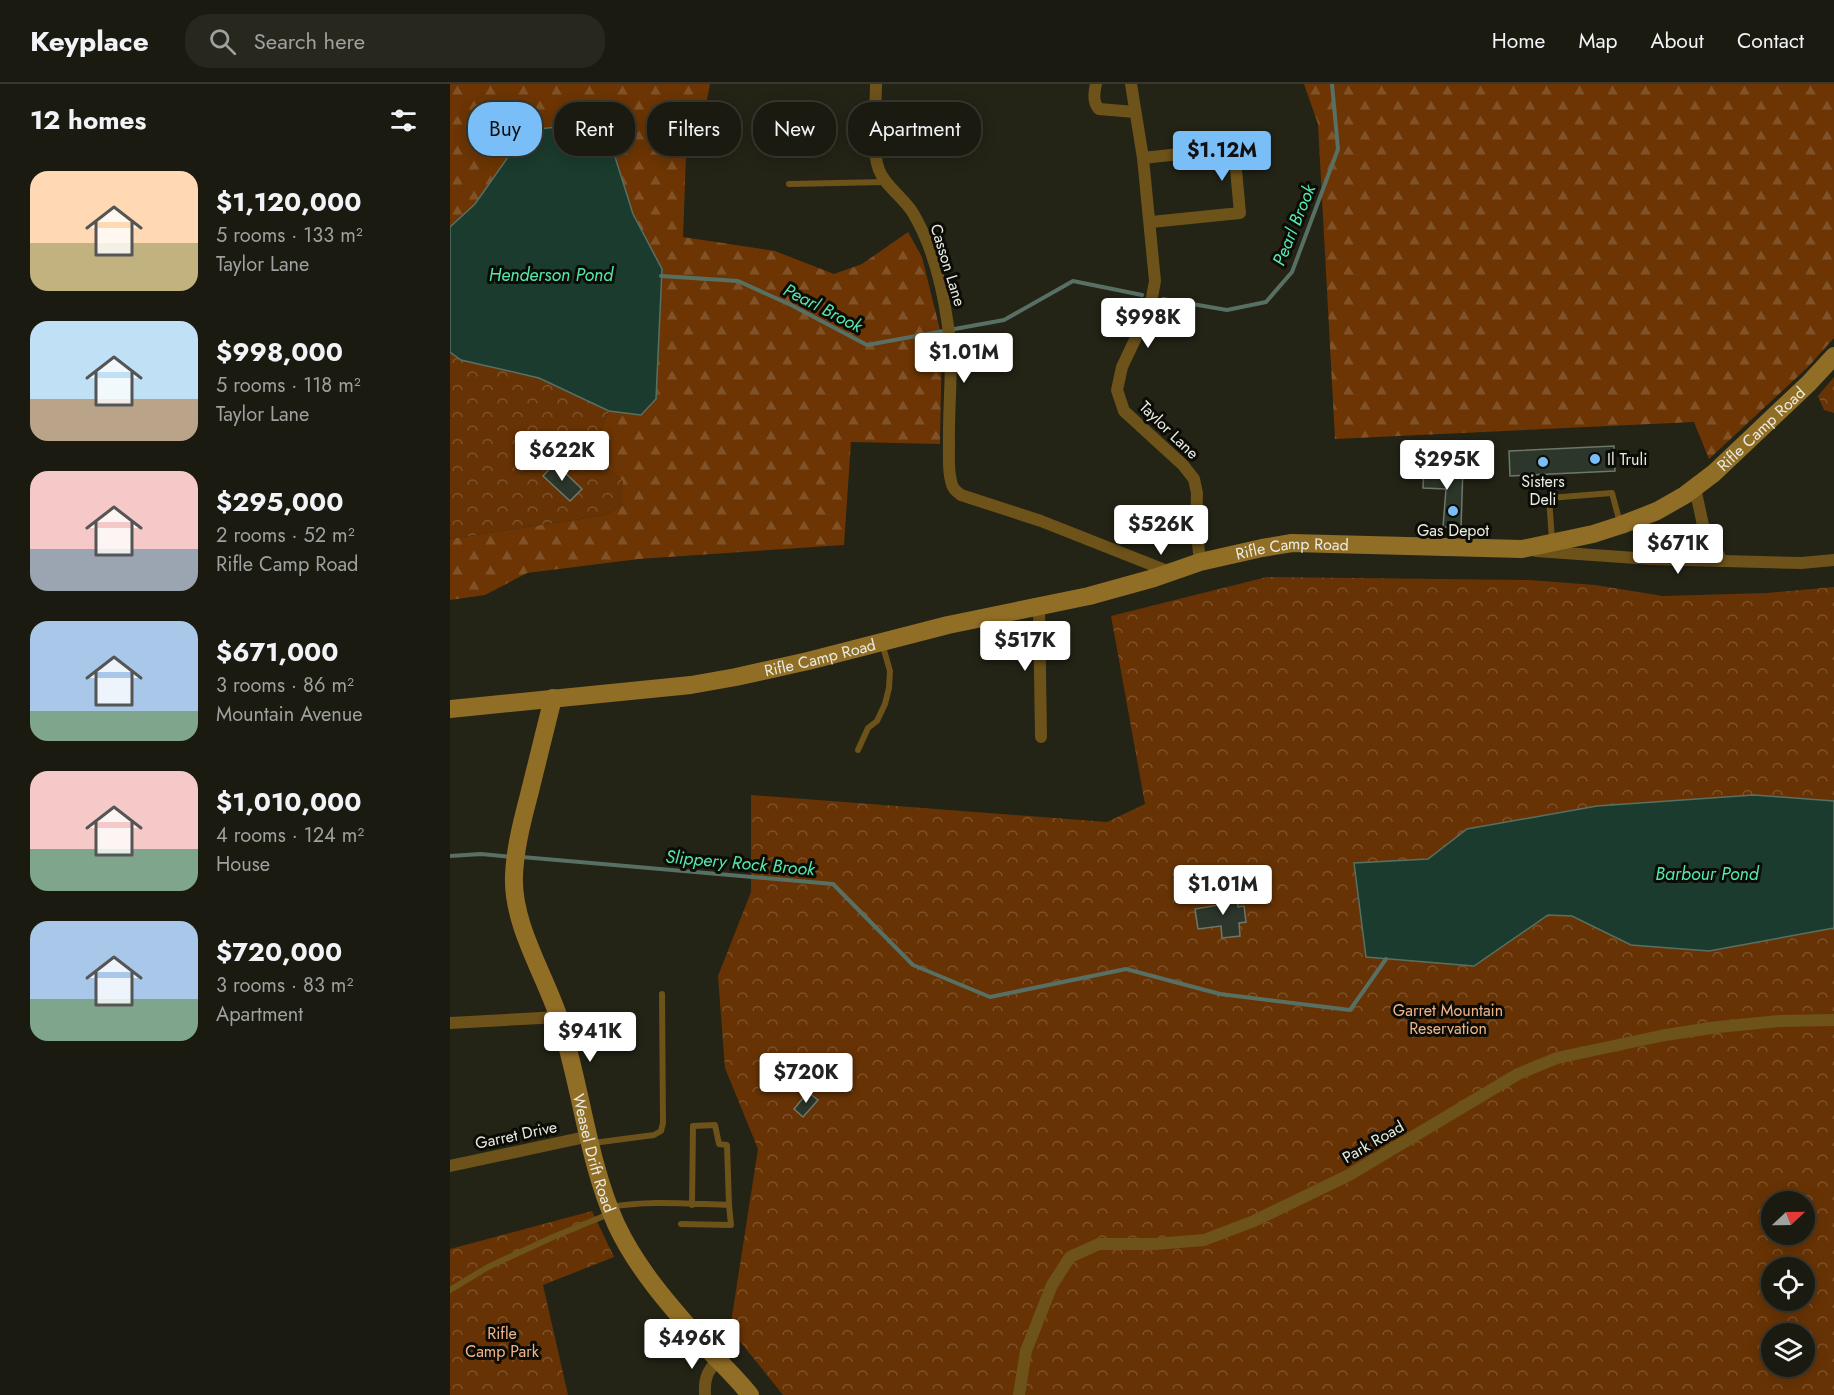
<!DOCTYPE html>
<html lang="en">
<head>
<meta charset="utf-8">
<style>
  :root { --surface:#1a1a10; --page:#27271e; --text:#f1f3f6; --muted:#9fa19f; --line:#383830; --accent:#7abef8 }
  body { margin:0; font-family:Jost,sans-serif; background:var(--page); color:var(--text); height:100vh; display:flex; flex-direction:column; font-size:22px; white-space:nowrap }
  * { box-sizing:border-box; margin:0 }
  p { font-size:20px; color:var(--muted) }
  .icon { flex:none; width:33px; height:33px; fill:none; stroke:currentColor; stroke-width:2; stroke-linecap:round; stroke-linejoin:round }
  .map { position:relative; flex:1; overflow:hidden }
  .side { display:flex; flex-direction:column; background:var(--surface); width:450px }
  .side>* { flex:none }
  .top-card { position:absolute; left:18px; top:18px; width:570px; height:54px; display:flex; gap:12px }
  .needle { width:39px; rotate:68deg }
  .controls { position:absolute; left:1311px; top:1107px; display:grid; gap:12px }
  .controls a { display:grid; place-items:center; width:54px; height:54px; border-radius:50%; background:var(--surface); box-shadow:0 3px 15px #0003,0 0 0 2px var(--line); font-size:30px }
  .price { position:absolute; translate:-50% -51px; padding:0 14px; border-radius:6px; background:#fff; color:#222; font-size:20px; line-height:39px; filter:drop-shadow(0 2px 3px #0008) }
  .price::after { content:''; position:absolute; left:50%; top:36px; width:18px; height:14px; margin-left:-9px; background:inherit; clip-path:polygon(0 0,100% 0,50% 100%) }
  .price.selected { background:var(--accent); color:#111 }
  ul { padding:0; list-style:none }
  li { display:flex; align-items:center; gap:18px; height:150px; padding:0 30px }
  li span { display:grid; place-items:center; flex:none; width:168px; height:120px; border-radius:18px; color:#555 }
  li>.icon { margin-inline-start:auto }
  span .icon { width:72px; height:72px; fill:#fffc; stroke-width:1 }
  li b { font-size:26px }
  h2 { display:flex; justify-content:space-between; align-items:center; height:72px; padding:0 30px; font-size:26px }
  .tag { padding:0 21px; border-radius:24px; background:var(--surface); box-shadow:0 3px 15px #0003,0 0 0 2px var(--line); font-size:21px; line-height:54px }
  .tag.selected { background:var(--accent); color:#111 }
  header { display:flex; align-items:center; gap:36px; box-sizing:border-box; height:84px; padding:0 30px; background:var(--surface); border-bottom:2px solid var(--line) }
  header strong { font-size:28px }
  nav { display:flex; gap:33px; margin-inline-start:auto; font-size:21px }
  .search { width:420px; height:54px; background:var(--page); display:flex; align-items:center; gap:15px; box-sizing:border-box; padding:0 21px; border-radius:24px; color:var(--muted); font-size:22px }
  main { display:flex; flex:1; min-height:0 }
  .map>svg:first-child { display:block }
  .forest { fill:url(#forest-firs) }
  .park { fill:url(#park-crowns); fill-rule:evenodd }
  .water { fill:#1a3b2d; stroke:#587063; stroke-width:1.5 }
  .lines { fill:none; stroke-linecap:round; stroke-linejoin:round }
  .stream { stroke:#587063; stroke-width:4 }
  .building { fill:#2d362a; stroke:#6e786a; stroke-width:1.5 }
  .lane { stroke:#6d5219; stroke-width:6 }
  .street { stroke:#6d5219; stroke-width:12 }
  .secondary { stroke:#916e26; stroke-width:18 }
  .poi-dot { fill:#7abef8; stroke:#0c0c07; stroke-width:2 }
  .labels { text-anchor:middle; dominant-baseline:central; stroke-width:6; stroke-linejoin:round; paint-order:stroke }
  .street-label { font-size:16px; fill:#eaebe2; stroke:#0c0c07 }
  .poi-label { font-size:16px; fill:#eaebe2; stroke:#0c0c07 }
  .park-label { font-size:16px; fill:#f1b48b; stroke:#0c0c07 }
  .water-label { font-size:18px; font-style:italic; fill:#55e8ae; stroke:#0c0c07 }
</style>
</head>
<body>
<header>
<strong>Keyplace</strong>
<div class="search"><svg class="icon" aria-label="search" viewBox="0 0 24 24"><circle cx="10" cy="10" r="6"/><path d="M15 15l6 6"/></svg>Search here</div>
<nav><a>Home</a><a>Map</a><a>About</a><a>Contact</a></nav>
</header>
<main>
<section class="side">
<h2>12 homes<svg class="icon" aria-label="filters" viewBox="0 0 24 24"><path d="M4 7h16M4 17h16"/><circle cx="9" cy="7" r="2"/><circle cx="15" cy="17" r="2"/></svg></h2>
<ul>
<li><span style="background:linear-gradient(#ffd9b3 60%,#c2b280 0)"><svg class="icon" aria-label="home" viewBox="0 0 24 24"><path d="M3 11l9-7 9 7M6 9v11h12V9"/></svg></span><div><b>$1,120,000</b><p>5 rooms · 133 m²</p><p>Taylor Lane</p></div></li>
<li><span style="background:linear-gradient(#bfe0f5 65%,#b9a48a 0)"><svg class="icon" aria-label="home" viewBox="0 0 24 24"><path d="M3 11l9-7 9 7M6 9v11h12V9"/></svg></span><div><b>$998,000</b><p>5 rooms · 118 m²</p><p>Taylor Lane</p></div></li>
<li><span style="background:linear-gradient(#f6c9c9 65%,#9aa5b1 0)"><svg class="icon" aria-label="home" viewBox="0 0 24 24"><path d="M3 11l9-7 9 7M6 9v11h12V9"/></svg></span><div><b>$295,000</b><p>2 rooms · 52 m²</p><p>Rifle Camp Road</p></div></li>
<li><span style="background:linear-gradient(#a9c7e8 75%,#7fa58c 0)"><svg class="icon" aria-label="home" viewBox="0 0 24 24"><path d="M3 11l9-7 9 7M6 9v11h12V9"/></svg></span><div><b>$671,000</b><p>3 rooms · 86 m²</p><p>Mountain Avenue</p></div></li>
<li><span style="background:linear-gradient(#f6c9c9 65%,#7fa58c 0)"><svg class="icon" aria-label="home" viewBox="0 0 24 24"><path d="M3 11l9-7 9 7M6 9v11h12V9"/></svg></span><div><b>$1,010,000</b><p>4 rooms · 124 m²</p><p>House</p></div></li>
<li><span style="background:linear-gradient(#a9c7e8 65%,#7fa58c 0)"><svg class="icon" aria-label="home" viewBox="0 0 24 24"><path d="M3 11l9-7 9 7M6 9v11h12V9"/></svg></span><div><b>$720,000</b><p>3 rooms · 83 m²</p><p>Apartment</p></div></li>
</ul>
</section>
<div class="map">
<svg width="1384" height="1311" viewBox="0 0 1384 1311">
  <defs>
    <pattern id="forest-firs" width="22" height="20" patternUnits="userSpaceOnUse" patternTransform="scale(1.5)"><rect width="22" height="20" fill="#6c3503"/><path d="M5 1l3.5 6h-7zM16 11l3.5 6h-7z" fill="#815227"/></pattern>
    <pattern id="park-crowns" width="20" height="18" patternUnits="userSpaceOnUse" patternTransform="scale(1.5)"><rect width="20" height="18" fill="#673305"/><path d="M2 6a3 3 0 1 1 6 0M12 15a3 3 0 1 1 6 0" fill="none" stroke="#7d5129"/></pattern>
  </defs>
  <rect width="100%" height="100%" fill="#232316"/>
  <g class="forest">
    <path d="M0,0H260L256,21L237,44L233,153L325,167L384,190L412,180L458,148L472,173L492,254L490,360L401,358L394,461L189,475L77,489L35,511L0,516V455L156,431L173,420V398L151,376L150,347L159,327L191,331L206,314L212,185L183,130L160,57L89,45L63,66L25,120L0,143Z"/>
    <path d="M854,0H1384V254L1358,283L1259,375L1244,338L885,355L868,40Z"/>
  </g>
  <g class="park">
    <path d="M0,268L11,276L89,294L159,327L150,347L151,376L173,398V420L156,431L0,455Z"/>
    <path d="M1384,293V329L1374,326L1368,312Z"/>
    <path d="M817,493L1079,496L1145,501L1213,512L1317,509L1384,503V1311H333L280,1245L308,1065L275,984L268,892L301,808V711L657,738L695,720L661,532ZM1322,1118H1354V1150H1322ZM1322,1184H1354V1216H1322ZM1322,1250H1354V1282H1322Z"/>
    <path d="M142,1127L164,1173L93,1201L118,1311H0V1165Z"/>
  </g>
  <g class="water">
    <path d="M115,42L160,57L183,130L212,185L206,315L191,331L159,327L89,294L11,276L0,268V143L25,120L63,66L89,45Z"/>
    <path d="M1304,711L1384,717V844L1259,867L1181,861L1122,832L1098,831L1024,882L916,873L904,779L978,775L1017,745L1147,722Z"/>
  </g>
  <g class="lines">
    <g class="stream">
      <path d="M211,192L288,197L341,221L417,261L554,236L623,197L692,211"/>
      <path d="M713,215L777,226L816,218L842,188L888,65L882,0"/>
      <path d="M0,772L31,770L62,773"/>
      <path d="M72,773L383,800L463,881L540,913L676,885L770,910L900,926L936,875"/>
    </g>
  </g>
  <g class="building">
    <path d="M1164,362L1165,387L1060,392L1059,367Z"/>
    <path d="M105,379L132,405L120,417L93,392Z"/>
    <path d="M974,382L1013,383L1011,444L993,443L996,405L973,404Z"/>
    <path d="M787,810L788,823L794,822L796,838L789,839L790,852L772,854L771,842L748,845L745,825L769,821L768,812Z"/>
    <path d="M358,1008L368,1016L353,1033L344,1025Z"/>
  </g>
  <g class="lines">
    <g class="lane">
      <path d="M339,100L435,98"/>
      <path d="M1102,456L1099,414L1162,409L1170,439"/>
      <path d="M408,666L418,644L427,637L435,620L439,604L440,587L432,559"/>
      <path d="M143,1059L204,1051L211,1047L213,1039L212,910"/>
      <path d="M160,1123C199,1116 240,1120 279,1121L277,1061L269,1060L265,1041L243,1042L242,1121"/>
      <path d="M231,1140L281,1141L279,1121"/>
      <path d="M0,1206L38,1183L103,1153L159,1130"/>
    </g>
    <g class="street">
      <path d="M426,0C426,27 420,60 429,86C435,102 454,114 463,129C482,161 493,205 498,242C504,280 498,322 499,360C499,372 498,386 501,397C502,404 506,407 511,411L591,437L720,488"/>
      <path d="M646,0C644,8 643,19 649,25L685,28"/>
      <path d="M681,0L693,74L705,197L700,224L672,283L667,306L674,327L733,381L744,395L747,409L746,441L750,478"/>
      <path d="M693,74L784,64L790,129L701,138"/>
      <path d="M1245,404L1253,441L1272,477"/>
      <path d="M1086,467L1200,475L1351,479L1384,476"/>
      <path d="M589,523L591,653"/>
      <path d="M0,939L109,933"/>
      <path d="M0,1082L140,1052"/>
      <path d="M255,1311C254,1295 257,1287 268,1276"/>
      <path d="M569,1311L576,1267L602,1201L620,1173L649,1160H705L754,1156L804,1137L899,1091L1068,990L1107,974L1215,951L1268,943L1329,937L1384,936"/>
    </g>
    <g class="secondary">
      <path id="s1" d="M103,614C95,647 87,679 79,711C72,738 65,764 64,792C62,840 94,889 109,934C131,1001 137,1075 166,1140C189,1190 230,1233 266,1274C278,1286 290,1298 300,1311"/>
      <path id="s2" d="M0,625L241,601L286,593L358,577L498,541L639,512L704,494L750,478L812,464L842,459L1072,465L1143,450L1171,441L1207,427L1235,411L1264,389L1359,299L1384,272"/>
    </g>
  </g>
  <g class="poi-dot">
    <circle cx="1145" cy="375" r="6"/>
    <circle cx="1093" cy="378" r="6"/>
    <circle cx="1003" cy="427" r="6"/>
  </g>
  <g class="labels">
    <g class="street-label">
      <text transform="translate(498 181) rotate(73)">Casson Lane</text>
      <text stroke="none"><textPath href="#s2" startOffset="1364">Rifle Camp Road</textPath></text>
      <text transform="translate(719 346) rotate(44)">Taylor Lane</text>
      <text stroke="none"><textPath href="#s2" startOffset="860">Rifle Camp Road</textPath></text>
      <text stroke="none"><textPath href="#s2" startOffset="374">Rifle Camp Road</textPath></text>
      <text transform="translate(66 1051) rotate(-12)">Garret Drive</text>
      <text transform="translate(923 1058) rotate(-30)">Park Road</text>
      <text stroke="none"><textPath href="#s1" startOffset="472">Weasel Drift Road</textPath></text>
    </g>
    <g class="poi-label">
      <text x="1157" y="375" text-anchor="start">Il Truli</text>
      <text x="1093" y="397">Sisters<tspan x="1093" dy="18">Deli</tspan></text>
      <text x="1003" y="446">Gas Depot</text>
    </g>
    <g class="park-label">
      <text x="998" y="926">Garret Mountain<tspan x="998" dy="18">Reservation</tspan></text>
      <text x="52" y="1249">Rifle<tspan x="52" dy="18">Camp Park</tspan></text>
    </g>
    <g class="water-label">
      <text transform="translate(844 141) rotate(-68)">Pearl Brook</text>
      <text x="101" y="191">Henderson Pond</text>
      <text transform="translate(373 224) rotate(27)">Pearl Brook</text>
      <text transform="translate(290 779) rotate(5)">Slippery Rock Brook</text>
      <text x="1257" y="790">Barbour Pond</text>
    </g>
  </g>
</svg>
<div class="controls">
<a><svg class="needle" viewBox="-14 -14 28 28"><path d="M0-13l5 13h-10z" fill="#e53935"/><path d="M0 13l5-13h-10z" fill="#9fa19f"/></svg></a>
<a><svg class="icon" aria-label="locate" viewBox="0 0 24 24"><circle cx="12" cy="12" r="6"/><path d="M12 2v4M12 18v4M2 12h4M18 12h4"/></svg></a>
<a><svg class="icon" aria-label="layers" viewBox="0 0 24 24"><path d="M12 4l9 5-9 5-9-5zM3 14l9 5 9-5"/></svg></a>
</div>
<b class="price selected" style="left:772px;top:98px">$1.12M</b>
<b class="price" style="left:698px;top:265px">$998K</b>
<b class="price" style="left:514px;top:300px">$1.01M</b>
<b class="price" style="left:112px;top:398px">$622K</b>
<b class="price" style="left:997px;top:407px">$295K</b>
<b class="price" style="left:711px;top:472px">$526K</b>
<b class="price" style="left:1228px;top:491px">$671K</b>
<b class="price" style="left:575px;top:588px">$517K</b>
<b class="price" style="left:773px;top:832px">$1.01M</b>
<b class="price" style="left:140px;top:979px">$941K</b>
<b class="price" style="left:356px;top:1020px">$720K</b>
<b class="price" style="left:242px;top:1286px">$496K</b>
<div class="top-card">
<a class="tag selected">Buy</a>
<a class="tag">Rent</a>
<a class="tag">Filters</a>
<a class="tag">New</a>
<a class="tag">Apartment</a>
</div>
</div>
</main>
</body>
</html>
